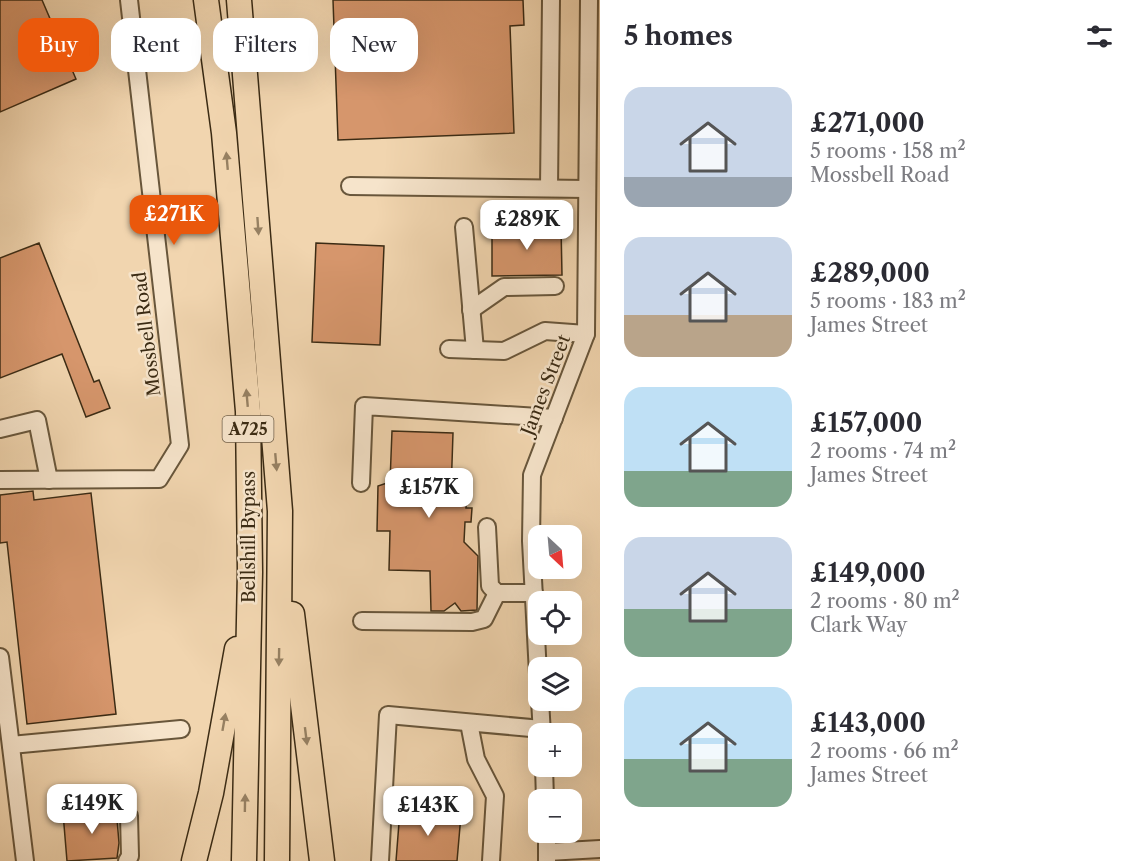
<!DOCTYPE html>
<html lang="en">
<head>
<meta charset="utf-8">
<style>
  :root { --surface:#fff; --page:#f2f2f3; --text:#2b2b33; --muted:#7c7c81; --accent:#ea580c }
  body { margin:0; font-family:"Libre Caslon Text",serif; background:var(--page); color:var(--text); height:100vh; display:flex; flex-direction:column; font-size:22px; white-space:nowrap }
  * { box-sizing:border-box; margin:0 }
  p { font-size:20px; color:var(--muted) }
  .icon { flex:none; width:33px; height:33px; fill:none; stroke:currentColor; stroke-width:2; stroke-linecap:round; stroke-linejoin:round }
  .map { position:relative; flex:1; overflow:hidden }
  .sheet { display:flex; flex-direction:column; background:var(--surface); width:540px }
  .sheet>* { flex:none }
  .hud { position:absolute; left:18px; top:18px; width:492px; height:54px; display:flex; gap:12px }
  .needle { width:39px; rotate:154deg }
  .fabs { position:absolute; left:528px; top:525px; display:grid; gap:12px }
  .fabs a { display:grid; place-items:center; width:54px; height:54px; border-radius:12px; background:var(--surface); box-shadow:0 6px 24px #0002; font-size:30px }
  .price { position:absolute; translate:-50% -51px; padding:0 14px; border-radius:12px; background:#fff; color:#222; font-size:20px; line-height:39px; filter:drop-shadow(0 2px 3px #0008) }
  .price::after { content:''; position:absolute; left:50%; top:36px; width:18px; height:14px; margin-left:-9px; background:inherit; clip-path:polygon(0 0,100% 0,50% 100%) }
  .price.on { background:var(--accent); color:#fff }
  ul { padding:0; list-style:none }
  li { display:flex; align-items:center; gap:18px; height:150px; padding:0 24px }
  li span { display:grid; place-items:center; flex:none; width:168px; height:120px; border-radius:18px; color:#555 }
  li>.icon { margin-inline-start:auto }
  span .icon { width:72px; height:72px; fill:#fffc; stroke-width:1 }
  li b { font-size:26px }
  h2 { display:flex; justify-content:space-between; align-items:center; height:72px; padding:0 24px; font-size:26px }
  .pill { padding:0 21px; border-radius:18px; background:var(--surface); box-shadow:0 6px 24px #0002; font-size:21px; line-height:54px }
  .pill.on { background:var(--accent); color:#fff }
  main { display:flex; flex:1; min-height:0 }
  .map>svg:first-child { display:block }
  .building { fill:#d6966c; stroke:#3b2b14; stroke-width:1.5 }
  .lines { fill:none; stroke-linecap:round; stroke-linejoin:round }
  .minor-casing { stroke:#68563b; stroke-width:20 }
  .highway-casing { stroke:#3b2b14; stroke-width:27 }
  .minor { stroke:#f6e4cb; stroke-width:16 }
  .highway { stroke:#f1d5af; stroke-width:24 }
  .oneway { fill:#968062 }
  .labels { text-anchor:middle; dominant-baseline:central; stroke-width:5; stroke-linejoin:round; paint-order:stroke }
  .shield { fill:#f6e4cb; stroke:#73624b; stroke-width:1.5 }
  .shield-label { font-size:16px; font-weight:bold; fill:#3b2b14 }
  .street-label { font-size:18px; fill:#3b2b14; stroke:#f6e4cb }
</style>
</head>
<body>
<main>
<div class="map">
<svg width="600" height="861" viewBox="0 0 600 861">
  <rect width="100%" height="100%" fill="#f1d5af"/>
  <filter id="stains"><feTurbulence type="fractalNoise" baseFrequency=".00333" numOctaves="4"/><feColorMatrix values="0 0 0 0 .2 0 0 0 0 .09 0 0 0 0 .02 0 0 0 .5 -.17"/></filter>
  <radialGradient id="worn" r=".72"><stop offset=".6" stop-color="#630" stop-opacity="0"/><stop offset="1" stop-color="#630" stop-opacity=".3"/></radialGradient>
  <g class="building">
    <path d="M0,0H42L76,79L0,112Z"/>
    <path d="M333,0H523L524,25L510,26L514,133L338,140Z"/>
    <path d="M561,226L562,275L492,276V228Z"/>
    <path d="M39,243L94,382L99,380L110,408L86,417L62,354L0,378V258Z"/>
    <path d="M316,243L384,246L380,345L312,342Z"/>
    <path d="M392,431L453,433L451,493L466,494V508H472L471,522H465L464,542L478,556L477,610L461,611L455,603L444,611H431L430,571L389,570L390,531H377L378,486L390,482Z"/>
    <path d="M33,491L34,500L91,493L116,714L27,724L7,542L0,543V495Z"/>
    <path d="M116,807L119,843L117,858L67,861L63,813Z"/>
    <path d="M400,810L461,815L457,861H396Z"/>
  </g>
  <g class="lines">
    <g class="minor-casing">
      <g id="minor">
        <path d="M350,186L587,189"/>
        <path d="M549,188L551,0"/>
        <path d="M464,227L475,350"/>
        <path d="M471,310L504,287L555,286"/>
        <path d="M449,349L504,351L545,331L586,334"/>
        <path d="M0,429L37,420L49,480"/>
        <path d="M0,480L159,479L180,445L129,0"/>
        <path d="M361,483L364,406L554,418"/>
        <path d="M487,527L490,586L497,593H534"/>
        <path d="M362,621L472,622L484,619L497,593"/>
        <path d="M0,657L25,861"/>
        <path d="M538,674L531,541L532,475L586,334L589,0"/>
        <path d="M540,700L542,734"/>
        <path d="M469,723L476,759L495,796L491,861"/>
        <path d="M11,745L181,729"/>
        <path d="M544,766L545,800"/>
        <path d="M548,852L600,849"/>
        <path d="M127,861L130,856L129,816"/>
        <path d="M380,861L388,715L542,729"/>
        <path d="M547,861V832"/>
      </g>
    </g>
    <g class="highway-casing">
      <g id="highway">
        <path d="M206,0L224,133L248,411L250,572L244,861"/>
        <path d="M239,0L280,511L277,861"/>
        <path d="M292,614L322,861"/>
        <path d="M194,861L211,793L237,649"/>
      </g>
    </g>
    <use href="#minor" class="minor"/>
    <use href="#highway" class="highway"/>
  </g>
  <defs><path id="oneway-solid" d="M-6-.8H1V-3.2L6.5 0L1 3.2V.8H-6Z" transform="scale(1.5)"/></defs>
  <g class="oneway">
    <use href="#oneway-solid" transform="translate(227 161) rotate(-95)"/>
    <use href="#oneway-solid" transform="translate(258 226) rotate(86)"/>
    <use href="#oneway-solid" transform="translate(247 398) rotate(-95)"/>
    <use href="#oneway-solid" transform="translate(276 462) rotate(85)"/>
    <use href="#oneway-solid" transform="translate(279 657) rotate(91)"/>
    <use href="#oneway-solid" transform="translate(224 722) rotate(-80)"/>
    <use href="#oneway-solid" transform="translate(306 736) rotate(83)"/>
    <use href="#oneway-solid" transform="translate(245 803) rotate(-89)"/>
  </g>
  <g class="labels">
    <rect class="shield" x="222.5" y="416" width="51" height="26" rx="4.5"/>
    <g class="shield-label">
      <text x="248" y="429">A725</text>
    </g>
    <g class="street-label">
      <text transform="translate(147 334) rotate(-97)">Mossbell Road</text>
      <text transform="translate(546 385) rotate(-69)">James Street</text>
      <text transform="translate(249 537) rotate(-90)">Bellshill Bypass</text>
    </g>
  </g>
  <rect width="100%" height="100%" filter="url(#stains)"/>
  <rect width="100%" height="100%" fill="url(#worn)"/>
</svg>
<div class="fabs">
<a><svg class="needle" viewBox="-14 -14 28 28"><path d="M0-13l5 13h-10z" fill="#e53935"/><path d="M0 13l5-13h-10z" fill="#7c7c81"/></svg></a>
<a><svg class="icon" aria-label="locate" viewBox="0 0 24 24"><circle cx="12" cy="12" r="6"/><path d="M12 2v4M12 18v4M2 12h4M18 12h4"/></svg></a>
<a><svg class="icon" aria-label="layers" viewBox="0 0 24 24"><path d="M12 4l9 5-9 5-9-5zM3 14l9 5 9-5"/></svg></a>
<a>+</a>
<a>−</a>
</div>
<b class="price on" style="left:174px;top:246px">£271K</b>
<b class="price" style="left:527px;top:251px">£289K</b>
<b class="price" style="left:429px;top:519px">£157K</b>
<b class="price" style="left:92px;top:835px">£149K</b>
<b class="price" style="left:428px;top:837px">£143K</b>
<div class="hud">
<a class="pill on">Buy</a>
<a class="pill">Rent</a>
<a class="pill">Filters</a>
<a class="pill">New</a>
</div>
</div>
<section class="sheet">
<h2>5 homes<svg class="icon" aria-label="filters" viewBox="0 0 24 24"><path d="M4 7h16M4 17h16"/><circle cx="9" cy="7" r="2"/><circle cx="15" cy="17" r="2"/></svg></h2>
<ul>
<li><span style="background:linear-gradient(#c9d6e8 75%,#9aa5b1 0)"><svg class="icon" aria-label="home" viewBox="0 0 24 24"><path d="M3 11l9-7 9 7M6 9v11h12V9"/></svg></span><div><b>£271,000</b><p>5 rooms · 158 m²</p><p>Mossbell Road</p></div></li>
<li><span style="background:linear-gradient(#c9d6e8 65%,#b9a48a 0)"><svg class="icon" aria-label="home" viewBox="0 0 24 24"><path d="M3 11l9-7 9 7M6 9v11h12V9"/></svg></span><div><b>£289,000</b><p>5 rooms · 183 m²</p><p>James Street</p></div></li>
<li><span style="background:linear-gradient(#bfe0f5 70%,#7fa58c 0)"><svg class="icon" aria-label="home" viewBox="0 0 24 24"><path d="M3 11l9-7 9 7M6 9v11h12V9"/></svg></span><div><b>£157,000</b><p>2 rooms · 74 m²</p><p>James Street</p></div></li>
<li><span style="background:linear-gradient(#c9d6e8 60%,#7fa58c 0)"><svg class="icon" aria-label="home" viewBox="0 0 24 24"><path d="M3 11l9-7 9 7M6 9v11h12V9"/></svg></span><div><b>£149,000</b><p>2 rooms · 80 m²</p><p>Clark Way</p></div></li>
<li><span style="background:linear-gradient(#bfe0f5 60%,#7fa58c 0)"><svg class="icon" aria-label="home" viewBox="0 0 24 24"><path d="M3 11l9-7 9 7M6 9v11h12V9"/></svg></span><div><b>£143,000</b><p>2 rooms · 66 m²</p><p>James Street</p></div></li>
</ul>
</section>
</main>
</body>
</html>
